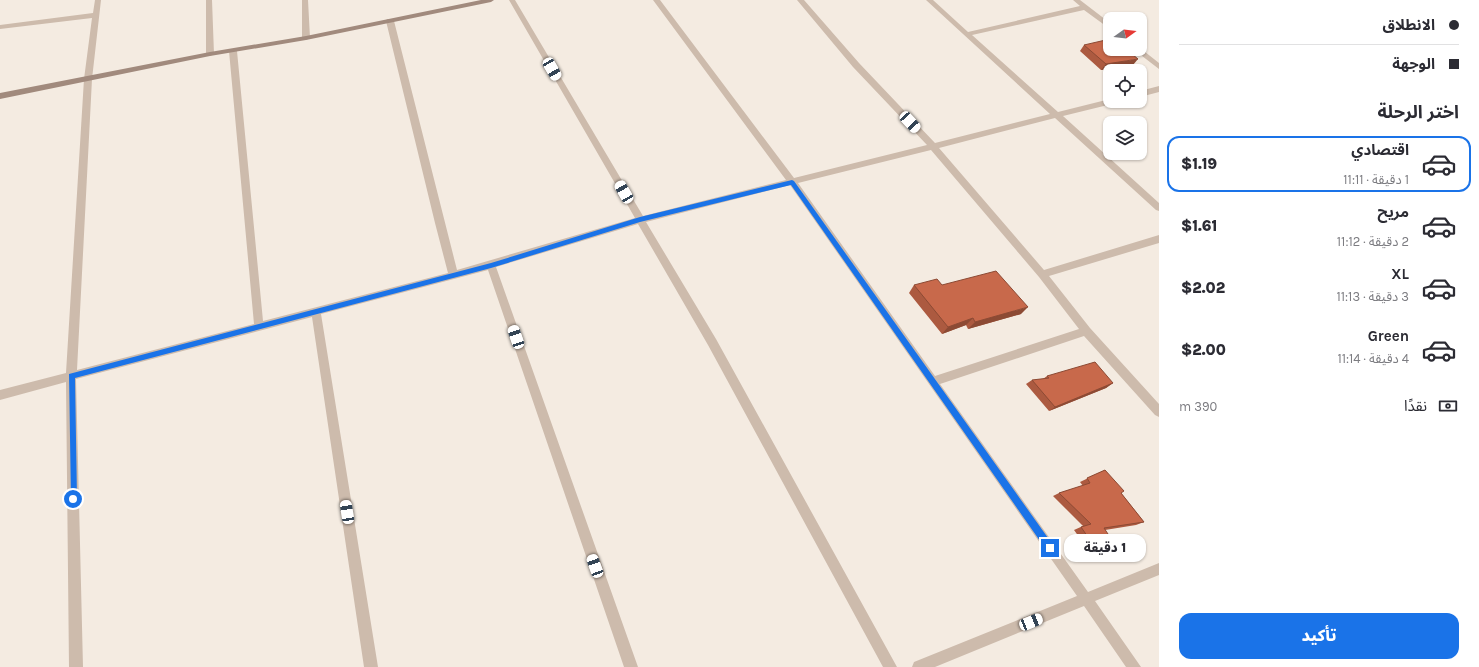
<!DOCTYPE html>
<html lang="ar">
<head>
<meta charset="utf-8">
<style>
  :root { --surface:#fff; --page:#f2f2f3; --text:#2b2b33; --muted:#7c7c81; --line:#e1e1e2; --accent:#1a73e8 }
  body { margin:0; font-family:Karla,"Noto Sans Arabic",sans-serif; background:var(--page); color:var(--text); direction:rtl; height:100vh; display:flex; flex-direction:column; font-size:15px; white-space:nowrap }
  * { box-sizing:border-box; margin:0 }
  p { font-size:13px; color:var(--muted) }
  .icon { flex:none; width:22px; height:22px; fill:none; stroke:currentColor; stroke-width:2; stroke-linecap:round; stroke-linejoin:round }
  .map { position:relative; flex:1; overflow:hidden; direction:ltr }
  .sheet { display:flex; flex-direction:column; background:var(--surface); width:320px }
  .sheet>* { flex:none }
  .guide { display:grid; align-content:center; height:88px; padding:0 20px; background:var(--surface) }
  .needle { width:26px; rotate:75deg }
  .tools { position:absolute; left:1103px; top:12px; display:grid; gap:8px }
  .tools a { display:grid; place-items:center; width:44px; height:44px; border-radius:8px; background:var(--surface); box-shadow:0 1px 3px #0004; font-size:20px }
  .end { position:absolute; width:18px; height:18px; margin:-9px; border:5px solid #1a73e8; background:#fff; box-shadow:0 0 0 2px #fff }
  .from { border-radius:50% }
  .bubble { position:absolute; height:28px; border-radius:12px; background:var(--surface); box-shadow:0 1px 3px #0004; font-size:13px; font-weight:800; line-height:28px; text-align:center; direction:rtl }
  .car { position:absolute; width:12px; height:24px; margin:-12px -6px; border-radius:5px; box-shadow:0 0 3px 1px #0007; background:linear-gradient(#fff 24%,#345 0 40%,#fff 0 76%,#345 0 86%,#fff 0) }
  .guide b { display:flex; align-items:center; gap:14px; height:38px; font-size:15px }
  .guide b+b { border-top:1px solid var(--line) }
  .guide i { width:10px; height:10px; background:var(--text) }
  ul { padding:0; list-style:none }
  li { display:flex; align-items:center; gap:12px; height:56px; margin:0 8px 6px; padding:0 12px; border:2px solid transparent; border-radius:12px }
  li div { flex:1 }
  li b { display:block; font-size:15px }
  li em { font-style:normal; font-weight:800 }
  li.on { border-color:var(--accent) }
  li>.icon { width:36px; height:36px; stroke-width:1.5 }
  h2 { padding:0 20px; font-size:18px; line-height:48px }
  .pay { display:flex; align-items:center; gap:10px; height:44px; padding:0 20px; font-size:15px }
  .pay p { margin-inline-start:auto }
  .primary-button { display:flex; gap:8px; margin-top:auto; padding:8px 20px }
  .primary-button a { flex:1; height:46px; border-radius:12px; background:var(--accent); color:#fff; font-size:16px; font-weight:800; line-height:46px; text-align:center }
  main { display:flex; flex:1; min-height:0 }
  .map>svg:first-child { display:block }
  .lines { fill:none; stroke-linecap:round; stroke-linejoin:round }
  .minor { fill:#cdbbac; fill-rule:evenodd }
  .secondary { fill:#a18a7d; fill-rule:evenodd }
  .wall { fill:#ac5a40 }
  .shaded-wall { fill:#8c4a34 }
  .building { fill:#c8694b; stroke:#8c4a34 }
  .route { fill:#1a73e8 }
</style>
</head>
<body>
<main>
<section class="sheet">
<div class="guide">
<b><i class="from"></i>الانطلاق</b>
<b><i></i>الوجهة</b>
</div>
<h2>اختر الرحلة</h2>
<ul>
<li class="on"><svg class="icon" aria-label="car" viewBox="0 0 24 24"><path d="M5 17H2v-5l4-1 3-4h7l3 4 3 1v5h-3M9 17h6M6 11h13"/><circle cx="7" cy="17" r="2"/><circle cx="17" cy="17" r="2"/></svg><div><b>اقتصادي</b><p>1 دقيقة · 11:11</p></div><em>$1.19</em></li>
<li><svg class="icon" aria-label="car" viewBox="0 0 24 24"><path d="M5 17H2v-5l4-1 3-4h7l3 4 3 1v5h-3M9 17h6M6 11h13"/><circle cx="7" cy="17" r="2"/><circle cx="17" cy="17" r="2"/></svg><div><b>مريح</b><p>2 دقيقة · 11:12</p></div><em>$1.61</em></li>
<li><svg class="icon" aria-label="car" viewBox="0 0 24 24"><path d="M5 17H2v-5l4-1 3-4h7l3 4 3 1v5h-3M9 17h6M6 11h13"/><circle cx="7" cy="17" r="2"/><circle cx="17" cy="17" r="2"/></svg><div><b>XL</b><p>3 دقيقة · 11:13</p></div><em>$2.02</em></li>
<li><svg class="icon" aria-label="car" viewBox="0 0 24 24"><path d="M5 17H2v-5l4-1 3-4h7l3 4 3 1v5h-3M9 17h6M6 11h13"/><circle cx="7" cy="17" r="2"/><circle cx="17" cy="17" r="2"/></svg><div><b>Green</b><p>4 دقيقة · 11:14</p></div><em>$2.00</em></li>
</ul>
<div class="pay"><svg class="icon" aria-label="cash" viewBox="0 0 24 24"><path d="M3 7h18v10H3z"/><circle cx="12" cy="12" r="2"/></svg>نقدًا<p>390 m</p></div>
<div class="primary-button"><a>تأكيد</a></div>
</section>
<div class="map">
<svg width="1159" height="667" viewBox="0 0 1159 667">
  <rect width="100%" height="100%" fill="#f4ebe1"/>
  <g class="lines">
    <path class="minor" d="M95 0H101L92 79 77 370 254 324 229 51 230 49H233L237 51 263 321 448 273 435 223 386 21 387 19H390L394 21 457 270 635 218 509 0H515L643 216 786 180 653 0H660L794 178 927 145 853 67 797 0H804L859 63 935 143 1050 114 926 0H933L968 32 1080 6 1073 0H1080L1110 23V29L1084 10 972 35 1058 112 1110 99V101H1117L1116 103 1063 116 1159 203V211L1156 210 1055 118 939 148 1044 270 1159 235V243L1049 276 1090 328 1159 404V417L1155 415 1084 336 940 384 1088 592 1159 563V575L1095 601 1141 667H1126L1084 606 935 667H912L914 662 1077 596 790 185 646 222 716 339 897 667H883L708 345 638 224 496 267 638 667H624L488 270 321 314 378 667H364L312 317 76 379 83 667H69L66 382 0 400V390L66 373 84 79 92 18 0 29V25L93 13ZM931 150 1039 277 1079 329 935 376 798 183Z
      M206 0H212L214 54 210 56 206 54Z
      M302 0H308L310 38 306 40 302 38Z
      M1140 48 1159 63V69L1133 49H1140Z
      M1159 86V92L1140 97V91Z"/>
    <path class="secondary" d="M481 0H494L491 2 306 40 210 56 0 99V93L210 52 306 36Z"/>
  </g>
  <path class="wall" d="M1084 45 1133 65 1101 70 1080 51Z
    M914 285H942L1021 314 968 329 966 325 942 334 909 293Z
    M1047 376 1113 383 1106 388 1049 411 1026 384 1032 380 1043 379Z
    M1105 470 1121 493 1144 522 1136 525 1105 530 1094 546 1087 548 1074 530 1083 526 1053 496 1059 493 1083 486 1080 482Z"/>
  <path class="shaded-wall" d="M1138 59 1133 65 1101 70 1106 64Z
    M1028 307 1021 314 968 329 975 322Z
    M973 318 966 325 942 334 948 327Z
    M1113 383 1106 388 1049 411 1055 407Z"/>
  <path class="building" d="M1110 39V49H1126L1138 59 1106 64 1084 45Z
    M996 271 1028 307 975 322 973 318 948 327 914 285 937 279 942 285Z
    M1095 362 1113 383 1055 407 1032 380 1049 378 1047 376Z
    M1105 470 1124 491 1121 493 1144 522 1104 528 1110 537 1094 546 1081 527 1091 524 1059 493 1090 483 1087 478Z"/>
  <path class="route" d="M792 180 794 181 1053 545V551H1047L791 185 640 222 491 268 75 378 77 499 76 501H71L69 374 491 263 640 217Z"/>
</svg>
<div class="tools">
<a><svg class="needle" viewBox="-14 -14 28 28"><path d="M0-13l5 13h-10z" fill="#e53935"/><path d="M0 13l5-13h-10z" fill="#7c7c81"/></svg></a>
<a><svg class="icon" aria-label="locate" viewBox="0 0 24 24"><circle cx="12" cy="12" r="6"/><path d="M12 2v4M12 18v4M2 12h4M18 12h4"/></svg></a>
<a><svg class="icon" aria-label="layers" viewBox="0 0 24 24"><path d="M12 4l9 5-9 5-9-5zM3 14l9 5 9-5"/></svg></a>
</div>
<i class="end from" style="left:73px;top:499px"></i>
<i class="end" style="left:1050px;top:548px"></i>
<div class="bubble" style="left:1064px;top:534px;width:82px">1 دقيقة</div>
<i class="car" style="left:552px;top:69px;rotate:150deg"></i>
<i class="car" style="left:910px;top:122px;rotate:137deg"></i>
<i class="car" style="left:624px;top:192px;rotate:330deg"></i>
<i class="car" style="left:516px;top:337px;rotate:341deg"></i>
<i class="car" style="left:347px;top:512px;rotate:351deg"></i>
<i class="car" style="left:595px;top:566px;rotate:340deg"></i>
<i class="car" style="left:1031px;top:622px;rotate:68deg"></i>
</div>
</main>
</body>
</html>
